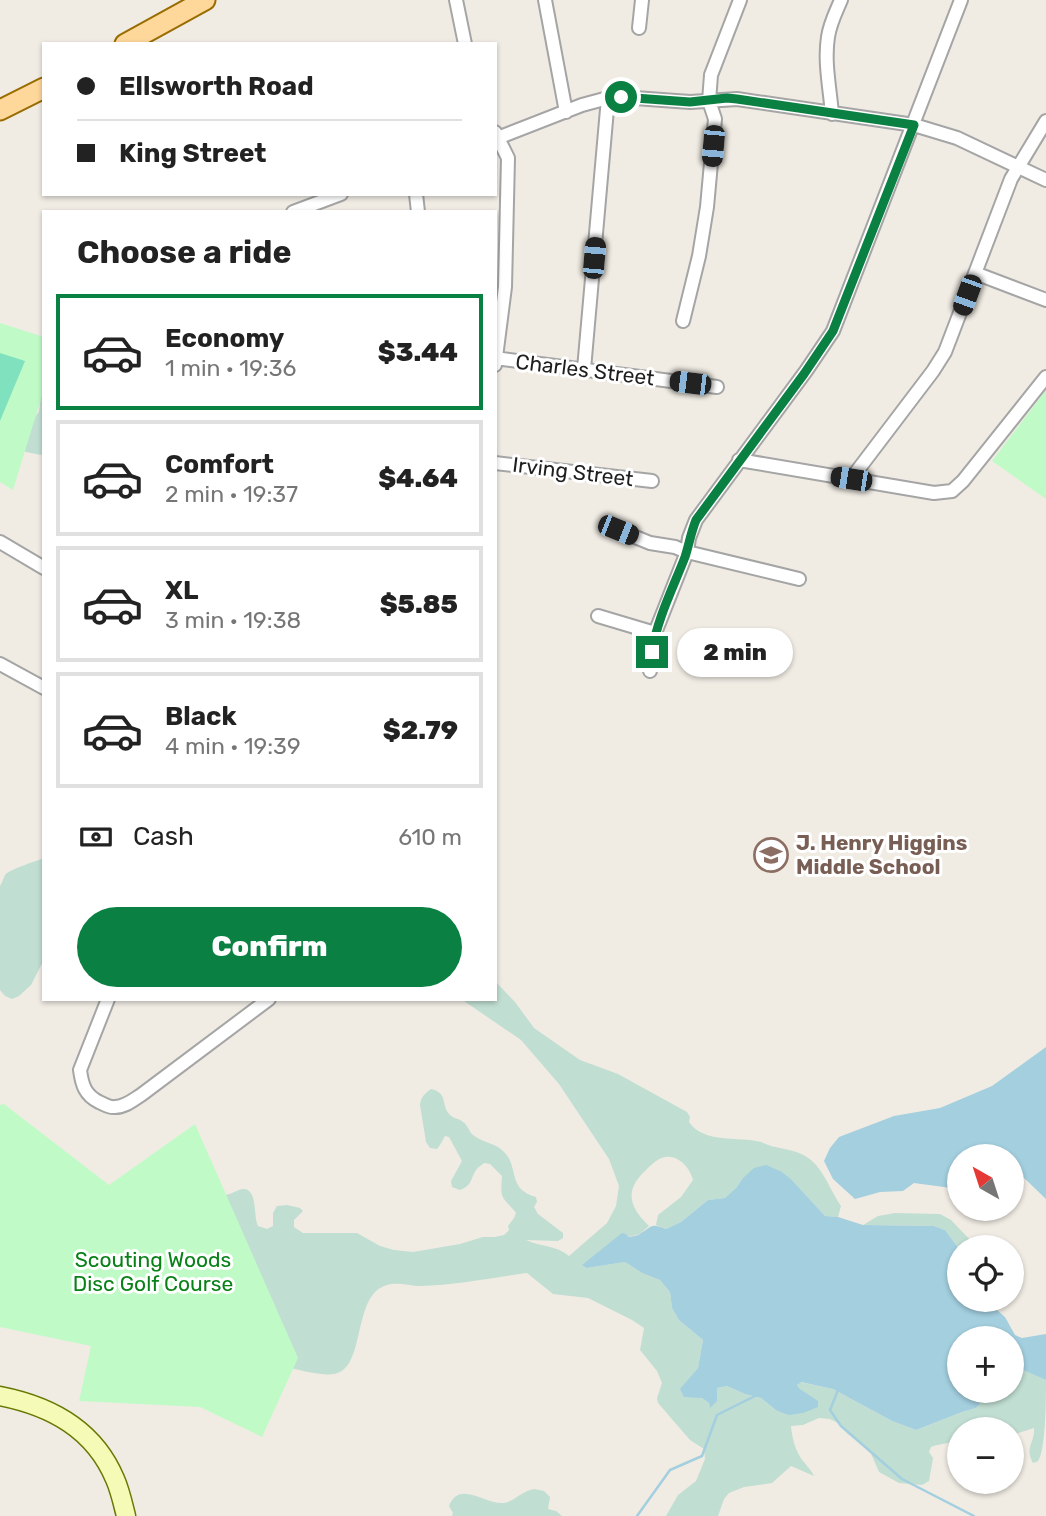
<!DOCTYPE html>
<html lang="en">
<head>
<meta charset="utf-8">
<style>
  :root { --surface:#fff; --page:#f2f2f2; --text:#222; --muted:#767676; --line:#e0e0e0; --accent:#0b8043 }
  body { margin:0; font-family:Rubik,sans-serif; background:var(--page); color:var(--text); height:100vh; display:flex; flex-direction:column; font-size:26px; white-space:nowrap }
  * { box-sizing:border-box; margin:0 }
  p { font-size:23px; color:var(--muted) }
  .icon { flex:none; width:38px; height:38px; fill:none; stroke:currentColor; stroke-width:2; stroke-linecap:round; stroke-linejoin:round }
  .map { position:relative; flex:1; overflow:hidden }
  .drawer { position:absolute; left:42px; top:210px; width:455px; height:791px; display:flex; flex-direction:column; background:var(--surface); border-radius:0px; box-shadow:0 2px 5px #0004 }
  .drawer>* { flex:none }
  .top-card { position:absolute; left:42px; top:42px; width:455px; height:154px; border-radius:0px; box-shadow:0 2px 5px #0004; display:grid; align-content:center; height:154px; padding:0 35px; background:var(--surface) }
  .needle { width:46px; rotate:321deg }
  .controls { position:absolute; left:947px; top:1144px; display:grid; gap:14px }
  .controls a { display:grid; place-items:center; width:77px; height:77px; border-radius:50%; background:var(--surface); box-shadow:0 2px 5px #0004; font-size:35px }
  .end { position:absolute; width:32px; height:32px; margin:-16px; border:9px solid #0b8043; background:#fff; box-shadow:0 0 0 4px #fff }
  .from { border-radius:50% }
  .bubble { position:absolute; height:49px; border-radius:24px; background:var(--surface); box-shadow:0 2px 5px #0004; font-size:23px; font-weight:800; line-height:49px; text-align:center }
  .car { position:absolute; width:21px; height:42px; margin:-21px -10px; border-radius:9px; box-shadow:0 0 5px 2px #0007; background:linear-gradient(#222 24%,#8ab4d8 0 40%,#222 0 76%,#8ab4d8 0 86%,#222 0) }
  .top-card b { display:flex; align-items:center; gap:24px; height:66px; font-size:26px }
  .top-card b+b { border-top:2px solid var(--line) }
  .top-card i { width:18px; height:18px; background:var(--text) }
  ul { padding:0; list-style:none }
  li { display:flex; align-items:center; gap:21px; height:116px; margin:0 14px 10px; padding:0 21px; border:4px solid var(--line); border-radius:0px }
  li div { flex:1 }
  li b { display:block; font-size:26px }
  li em { font-style:normal; font-weight:800 }
  li.selected { border-color:var(--accent) }
  li>.icon { width:63px; height:63px; stroke-width:1.5 }
  h2 { padding:0 35px; font-size:32px; line-height:84px }
  .pay { display:flex; align-items:center; gap:18px; height:77px; padding:0 35px; font-size:26px }
  .pay p { margin-inline-start:auto }
  .cta { display:flex; gap:14px; margin-top:auto; padding:14px 35px }
  .cta a { flex:1; height:80px; border-radius:42px; background:var(--accent); color:#fff; font-size:28px; font-weight:800; line-height:80px; text-align:center }
  .map>svg:first-child { display:block }
  .wetland { fill:#c1ded2 }
  .park { fill:#c0fbc7 }
  .pitch { fill:#80e1bf }
  .water { fill:#a3cfdf }
  .lines { fill:none; stroke-linecap:round; stroke-linejoin:round }
  .stream { stroke:#a3cfdf; stroke-width:2.5 }
  .street-casing { stroke:#a5a5a5; stroke-width:16 }
  .secondary-casing { stroke:#677902; stroke-width:21 }
  .primary-casing { stroke:#996c00; stroke-width:23 }
  .street { stroke:#fff; stroke-width:12 }
  .secondary { stroke:#f5fbb7; stroke-width:18 }
  .primary { stroke:#fed79b; stroke-width:19 }
  .route { stroke:#0b8043; stroke-width:9 }
  .labels { text-anchor:middle; stroke-width:6; stroke-linejoin:round; paint-order:stroke }
  .street-label { font-size:21px; fill:#1e1e1e; stroke:#fff }
  .education-label { font-size:21px; font-weight:bold; fill:#785e54; stroke:#fff; text-anchor:start }
  .park-label { font-size:21px; fill:#088117; stroke:#fff }
</style>
</head>
<body>
<div class="map">
<svg width="1046" height="1516" viewBox="0 0 1046 1516">
  <rect width="100%" height="100%" fill="#f0ece4"/>
  <path class="wetland" d="M44 370V452L41 455 26 452 17 447 30 421 39 412Z
    M44 858V960L31 985 19 996 12 999 5 996 0 990V886C2 883 3 879 5 875 10 869 34 862 44 858Z
    M495 981 515 1002 534 1028 580 1060 618 1074 687 1112 690 1117 689 1122C704 1144 738 1136 761 1142 764 1143 767 1145 771 1146 786 1150 799 1150 811 1160 825 1172 831 1192 841 1206L838 1217 825 1216 791 1179 782 1172 743 1178 736 1188 725 1198 708 1200 681 1222 666 1229 656 1225 658 1215 681 1197 693 1180C690 1168 679 1155 665 1157 658 1158 651 1165 646 1170 624 1190 629 1207 649 1226L640 1234 629 1237 626 1234 587 1268 625 1262 642 1273 660 1280 670 1292 672 1308 679 1320 703 1340 698 1368 681 1389 702 1398 709 1403 710 1407 717 1388 727 1386 745 1394 761 1398 777 1411 789 1414 803 1413 808 1396 800 1389 797 1385 800 1382 833 1389 892 1421 916 1430 962 1412 976 1408 983 1400 984 1391H1012V1365H1013L1046 1380C1046 1396 1046 1450 1038 1461 1037 1462 1035 1462 1033 1463 1024 1447 1035 1443 1034 1428L1012 1435V1430H988L986 1428 975 1430 967 1428 959 1430C958 1446 942 1442 931 1447L929 1452 933 1458 929 1481 922 1485 899 1483 879 1472 869 1449 848 1434 840 1424 830 1419 819 1418 803 1425 791 1426C792 1437 795 1451 803 1461 807 1466 811 1470 814 1476L791 1466 772 1483 744 1487 729 1493 724 1499 718 1516H666L678 1495 696 1481 705 1459 704 1449 690 1440 658 1403 657 1398 662 1383 657 1371 640 1350 644 1328 632 1320 588 1298 553 1294 527 1273C491 1278 456 1285 420 1286 408 1286 396 1281 384 1286 352 1299 366 1369 334 1374 321 1376 300 1370 286 1367L222 1195C233 1195 238 1188 245 1189 258 1192 253 1216 258 1226L267 1229 273 1226V1213L277 1206 287 1205 300 1208 303 1211 294 1220V1227L303 1233H357L380 1246 394 1250 413 1252 460 1244 483 1237H495L504 1235 509 1230 508 1226 514 1218 516 1213C502 1196 500 1200 502 1176L490 1164 484 1163C484 1163 476 1169 476 1170 470 1179 473 1185 460 1190L452 1187 451 1181 462 1161 449 1137 445 1136 440 1145 437 1149 430 1148 426 1142 420 1105C421 1097 424 1094 431 1089 448 1093 441 1104 449 1114 453 1119 459 1118 463 1122 468 1125 469 1132 473 1135 481 1142 495 1143 503 1151 520 1166 506 1189 536 1197L537 1202 534 1207 538 1214 563 1233V1238L558 1241 526 1240C541 1247 556 1245 569 1256L607 1223 616 1206 619 1186 609 1159 559 1084 521 1040 461 999H495Z
    M895 1213 940 1214 951 1220 978 1248 959 1249 945 1230 934 1226 863 1225 878 1216Z
    M534 1489 544 1491 550 1497 548 1509 556 1511 562 1516H452L453 1513 449 1506C459 1479 486 1505 504 1503 515 1501 522 1491 534 1489Z"/>
  <path class="park" d="M0 323 44 337V389L13 490 0 482Z
    M1046 390V499L992 461Z
    M4 1104 109 1185 195 1124 298 1358 262 1437 200 1407 79 1401 91 1346 0 1327V1105Z"/>
  <path class="pitch" d="M0 353 25 361 0 421Z"/>
  <path class="water" d="M1046 1047V1199L1022 1176 1012 1173V1157H959V1189L914 1183 903 1191 880 1192 855 1199 833 1179 824 1161 830 1148 839 1137 894 1116 940 1108 992 1086Z
    M766 1165 782 1172 791 1179 825 1216 838 1217 863 1225 934 1226 945 1230 959 1249V1300H987L990 1304 1005 1317 1015 1335 1022 1338 1046 1334V1380L1012 1365V1339H959V1391H984L983 1400 976 1408 962 1412 916 1430 892 1421 833 1389 801 1382 797 1385 800 1389 818 1401V1407L803 1413 789 1415 777 1411 761 1398 745 1394 727 1386 717 1388V1401L710 1408 709 1403 702 1398 684 1397 680 1389 698 1368 703 1340 679 1320 672 1308 670 1292 660 1280 642 1273 625 1262 587 1268 582 1265 622 1233 626 1234 629 1237C631 1237 639 1235 640 1234 653 1226 650 1223 666 1229L681 1222 708 1200 725 1198 736 1188 743 1178 754 1168Z"/>
  <g class="lines">
    <path class="stream" d="M1012 1367H1022
      M838 1390 830 1410 841 1426 902 1479 974 1516
      M637 1516 670 1470 702 1456 717 1415 755 1396"/>
    <g class="street-casing">
      <path id="street" d="M456 0 465 44
        M545 0 566 112
        M639 28 642 0
        M832 114C830 89 824 62 828 37 830 23 836 12 841 0
        M495 132 508 158 505 287 495 365
        M495 139 582 105 608 98 621 97 690 102 737 99 914 125 957 138 1046 180
        M416 194 418 212
        M293 212 341 194
        M975 273 1046 300
        M683 321 699 256 707 207 715 119 709 101 711 75 740 0
        M495 358 717 387
        M584 369 608 98
        M739 460 934 493 952 491 963 481 1046 377
        M495 463 652 481
        M851 479 933 371 945 352 1011 179 1046 121
        M618 530 650 543 675 547 687 552 799 579
        M0 542 44 568
        M598 616 655 633
        M0 664 44 688
        M650 671 655 633 687 552 689 538 696 520 806 371 833 331 961 0
        M108 999 80 1070C82 1085 85 1095 99 1102 104 1104 109 1108 115 1107 125 1107 133 1100 141 1095L269 999"/>
    </g>
    <g class="secondary-casing">
      <path id="secondary" d="M0 1396C51 1406 94 1429 115 1479 120 1490 123 1504 126 1516"/>
    </g>
    <g class="primary-casing">
      <path id="primary" d="M125 44 205 0
        M0 110 44 88"/>
    </g>
    <use href="#street" class="street"/>
    <use href="#secondary" class="secondary"/>
    <use href="#primary" class="primary"/>
  </g>
  <g class="lines">
    <path class="route" d="M621 97 690 102 727 98 737 99 914 125 833 331 804 374 696 520C691 532 689 545 685 557 673 588 657 619 652 652"/>
  </g>
  <defs>
    <g id="school-ring" transform="scale(1.75)"><circle r="9.5" fill="#fff" stroke="#8d6e63" stroke-width="1.5"/><path d="M0-5L7-2L0 1L-7-2ZM-4 1L0 2.5L4 1V4Q0 6-4 4Z" fill="#8d6e63"/></g>
  </defs>
  <g fill-rule="evenodd">
    <use href="#school-ring" x="771" y="855"/>
  </g>
  <g class="labels">
    <g class="street-label">
      <text transform="translate(585 370) rotate(7)" y="7">Charles Street</text>
      <text transform="translate(573 472) rotate(7)" y="7">Irving Street</text>
    </g>
    <g class="education-label">
      <text x="796" y="850">J. Henry Higgins<tspan x="796" dy="24">Middle School</tspan></text>
    </g>
    <g class="park-label">
      <text x="153" y="1267">Scouting Woods<tspan x="153" dy="24">Disc Golf Course</tspan></text>
    </g>
  </g>
</svg>
<div class="controls">
<a><svg class="needle" viewBox="-14 -14 28 28"><path d="M0-13l5 13h-10z" fill="#e53935"/><path d="M0 13l5-13h-10z" fill="#767676"/></svg></a>
<a><svg class="icon" aria-label="locate" viewBox="0 0 24 24"><circle cx="12" cy="12" r="6"/><path d="M12 2v4M12 18v4M2 12h4M18 12h4"/></svg></a>
<a>+</a>
<a>−</a>
</div>
<i class="end from" style="left:621px;top:97px"></i>
<i class="end" style="left:652px;top:652px"></i>
<div class="bubble" style="left:677px;top:628px;width:116px">2 min</div>
<i class="car" style="left:713px;top:146px;rotate:185deg"></i>
<i class="car" style="left:594px;top:258px;rotate:5deg"></i>
<i class="car" style="left:967px;top:295px;rotate:200deg"></i>
<i class="car" style="left:690px;top:383px;rotate:277deg"></i>
<i class="car" style="left:851px;top:479px;rotate:279deg"></i>
<i class="car" style="left:618px;top:530px;rotate:112deg"></i>
<div class="top-card">
<b><i class="from"></i>Ellsworth Road</b>
<b><i></i>King Street</b>
</div>
<section class="drawer">
<h2>Choose a ride</h2>
<ul>
<li class="selected"><svg class="icon" aria-label="car" viewBox="0 0 24 24"><path d="M5 17H2v-5l4-1 3-4h7l3 4 3 1v5h-3M9 17h6M6 11h13"/><circle cx="7" cy="17" r="2"/><circle cx="17" cy="17" r="2"/></svg><div><b>Economy</b><p>1 min · 19:36</p></div><em>$3.44</em></li>
<li><svg class="icon" aria-label="car" viewBox="0 0 24 24"><path d="M5 17H2v-5l4-1 3-4h7l3 4 3 1v5h-3M9 17h6M6 11h13"/><circle cx="7" cy="17" r="2"/><circle cx="17" cy="17" r="2"/></svg><div><b>Comfort</b><p>2 min · 19:37</p></div><em>$4.64</em></li>
<li><svg class="icon" aria-label="car" viewBox="0 0 24 24"><path d="M5 17H2v-5l4-1 3-4h7l3 4 3 1v5h-3M9 17h6M6 11h13"/><circle cx="7" cy="17" r="2"/><circle cx="17" cy="17" r="2"/></svg><div><b>XL</b><p>3 min · 19:38</p></div><em>$5.85</em></li>
<li><svg class="icon" aria-label="car" viewBox="0 0 24 24"><path d="M5 17H2v-5l4-1 3-4h7l3 4 3 1v5h-3M9 17h6M6 11h13"/><circle cx="7" cy="17" r="2"/><circle cx="17" cy="17" r="2"/></svg><div><b>Black</b><p>4 min · 19:39</p></div><em>$2.79</em></li>
</ul>
<div class="pay"><svg class="icon" aria-label="cash" viewBox="0 0 24 24"><path d="M3 7h18v10H3z"/><circle cx="12" cy="12" r="2"/></svg>Cash<p>610 m</p></div>
<div class="cta"><a>Confirm</a></div>
</section>
</div>
</body>
</html>
